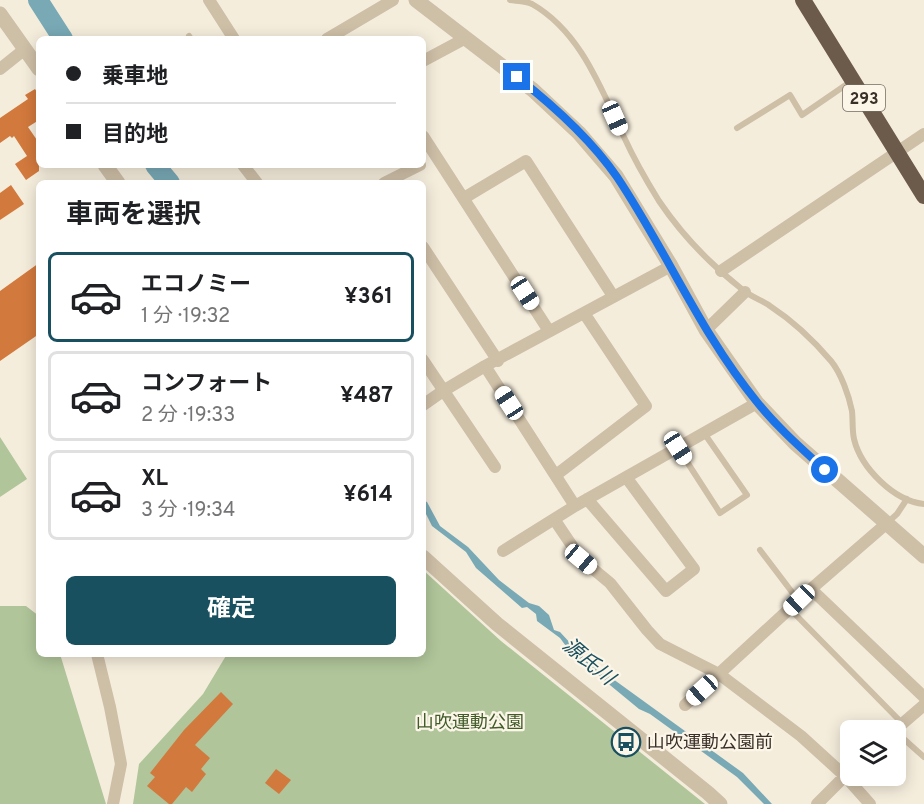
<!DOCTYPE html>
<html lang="ja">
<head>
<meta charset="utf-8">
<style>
  :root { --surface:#fff; --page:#f6f6f6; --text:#202124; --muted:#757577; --line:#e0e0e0; --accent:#195060 }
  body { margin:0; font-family:Overpass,"Noto Sans JP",sans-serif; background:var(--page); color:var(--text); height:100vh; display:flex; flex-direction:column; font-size:22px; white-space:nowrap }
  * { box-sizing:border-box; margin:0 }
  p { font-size:20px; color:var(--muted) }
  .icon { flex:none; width:33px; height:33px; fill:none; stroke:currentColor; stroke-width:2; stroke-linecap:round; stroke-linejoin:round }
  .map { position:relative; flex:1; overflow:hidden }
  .drawer { position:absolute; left:36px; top:180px; width:390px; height:477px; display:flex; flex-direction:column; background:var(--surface); border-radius:9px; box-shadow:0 3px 15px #0003 }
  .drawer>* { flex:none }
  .banner { position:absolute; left:36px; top:36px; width:390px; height:132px; border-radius:9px; box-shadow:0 3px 15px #0003; display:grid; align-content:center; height:132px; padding:0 30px; background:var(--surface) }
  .controls { position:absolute; left:840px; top:720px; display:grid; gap:12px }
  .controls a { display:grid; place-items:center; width:66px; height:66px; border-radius:9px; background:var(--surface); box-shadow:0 3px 15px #0003; font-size:30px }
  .end { position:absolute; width:27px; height:27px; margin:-14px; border:8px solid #1a73e8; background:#fff; box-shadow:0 0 0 3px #fff }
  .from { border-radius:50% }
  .car { position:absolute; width:18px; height:36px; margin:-18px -9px; border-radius:8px; box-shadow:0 0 4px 2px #0007; background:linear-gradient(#fff 24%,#345 0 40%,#fff 0 76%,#345 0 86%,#fff 0) }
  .banner b { display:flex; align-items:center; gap:21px; height:57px; font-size:22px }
  .banner b+b { border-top:2px solid var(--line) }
  .banner i { width:15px; height:15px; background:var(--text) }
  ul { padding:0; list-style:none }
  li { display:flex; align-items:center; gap:18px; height:90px; margin:0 12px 9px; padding:0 18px; border:3px solid var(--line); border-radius:9px }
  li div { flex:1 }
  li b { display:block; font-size:22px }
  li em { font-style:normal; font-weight:700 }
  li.selected { border-color:var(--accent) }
  li>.icon { width:54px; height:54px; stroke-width:1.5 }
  h2 { padding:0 30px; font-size:27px; line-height:72px }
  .action { display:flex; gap:12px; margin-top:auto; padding:12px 30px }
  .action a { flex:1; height:69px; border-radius:9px; background:var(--accent); color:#fff; font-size:24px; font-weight:700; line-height:69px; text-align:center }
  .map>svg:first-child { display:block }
  .green { fill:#b0c59a }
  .water { fill:#78a9b5 }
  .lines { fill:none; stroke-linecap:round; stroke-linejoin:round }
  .river { stroke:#78a9b5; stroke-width:20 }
  .building { fill:#d2793d }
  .service { stroke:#cebfa7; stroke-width:6 }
  .minor { stroke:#cebfa7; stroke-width:12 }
  .tertiary { stroke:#cebfa7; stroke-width:15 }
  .trunk { stroke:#6c5b4b; stroke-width:16 }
  .route { stroke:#1a73e8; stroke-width:8 }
  .labels { text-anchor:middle; stroke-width:4.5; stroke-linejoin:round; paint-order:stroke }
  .shield { fill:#fcf6e9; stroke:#746b62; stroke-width:1.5 }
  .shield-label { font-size:16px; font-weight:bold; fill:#3a3028 }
  .park-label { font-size:18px; fill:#415b29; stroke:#fcf6e9 }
  .poi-label { font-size:18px; fill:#3a3028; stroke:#fcf6e9; text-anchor:start }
  .water-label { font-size:20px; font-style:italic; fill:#195060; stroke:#fcf6e9 }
</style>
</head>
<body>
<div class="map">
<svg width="924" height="804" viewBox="0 0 924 804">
  <rect width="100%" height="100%" fill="#f5eddc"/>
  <path class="green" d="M0 437 27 479 0 497Z
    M423 570 501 641 705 804H133L139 764 203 694 227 654H423Z
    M0 606H26L39 616V654H60L106 804H0Z"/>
  <path class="water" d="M423 500 427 502 440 526 468 547 499 580 529 603 539 606 549 615 554 630 560 632 584 658 743 773 772 804H764L737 777 650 714 639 709 599 676 577 661 560 638 537 621 536 614 527 607 522 608 476 568 466 552 432 526 423 508Z"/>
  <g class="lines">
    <path class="river" d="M38 0 63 39
      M155 165 170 183"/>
  </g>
  <path class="building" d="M35 89 39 95V120L28 127 39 143V171L26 180 15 164 27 156 14 136 12 138 10 136 0 143V118L28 99 25 95Z
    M11 185 24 204 0 220V193Z
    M39 263V334L0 361V291Z
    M221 692 233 704 195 745 210 758 201 769 206 774 192 792 186 787 172 804H169L147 786 155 777 150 773 184 730Z
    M276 769 291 780 279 794 265 783Z"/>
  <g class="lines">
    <path class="service" d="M510 0C517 1 526 1 532 4 581 32 601 89 624 137 634 159 646 180 659 201 682 235 711 265 743 290 751 297 762 300 770 306 793 321 814 341 831 361 841 373 849 396 852 411 853 420 852 430 854 439 861 468 894 501 924 504
      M189 36 191 39
      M737 128 790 95 802 115 853 80
      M678 448 720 513 747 495 704 433
      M886 524 897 514 907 499
      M760 550 798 600
      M790 609 902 723
      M896 732 924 757"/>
    <path class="minor" d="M209 0 234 39
      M327 39 393 0
      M423 61 466 38
      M0 69 25 49
      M423 136 549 331
      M243 165 257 183
      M384 183 420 165
      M464 198 526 161 613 296
      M423 247 498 361
      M721 271 924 134
      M706 330 745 292
      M423 360 495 467
      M485 366 575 506
      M423 405 443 391 485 366 671 266
      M556 475 646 406 584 313
      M587 499 666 591 694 569 626 477
      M554 519 581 559 610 583 647 630 660 644 719 674 801 736 845 776 870 804
      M503 551 575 506 757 403
      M811 589 924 697
      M97 654 110 707 121 764 113 804
      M685 705 811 589 886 524
      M895 730 924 705
      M817 804 850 771"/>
    <path class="tertiary" d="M416 0 533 90 579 133 616 176 671 266 706 330 757 403 795 443 924 556
      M0 14 39 69
      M105 165 118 183
      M423 557 497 624 708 793 720 804"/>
    <path class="trunk" d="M803 0 924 196"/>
  </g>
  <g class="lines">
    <path class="route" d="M517 77C554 106 590 138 617 177 666 250 701 334 757 402 777 427 801 448 825 470"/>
  </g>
  <defs>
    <g id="bus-ring" transform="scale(1.5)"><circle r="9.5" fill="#fcf6e9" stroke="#195060" stroke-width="1.5"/><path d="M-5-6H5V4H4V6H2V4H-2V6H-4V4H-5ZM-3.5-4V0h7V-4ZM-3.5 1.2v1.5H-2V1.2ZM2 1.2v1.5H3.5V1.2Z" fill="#195060"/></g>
  </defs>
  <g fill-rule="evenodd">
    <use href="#bus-ring" x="626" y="742"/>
  </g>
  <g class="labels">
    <rect class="shield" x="843" y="85" width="42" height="26" rx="4.5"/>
    <g class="shield-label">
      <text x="864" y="104">293</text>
    </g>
    <g class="park-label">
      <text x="470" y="728">山吹運動公園</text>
    </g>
    <g class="poi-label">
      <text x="647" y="748">山吹運動公園前</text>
    </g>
    <g class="water-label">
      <text transform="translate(589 661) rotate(40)" y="7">源氏川</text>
    </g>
  </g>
</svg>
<div class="controls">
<a><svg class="icon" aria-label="layers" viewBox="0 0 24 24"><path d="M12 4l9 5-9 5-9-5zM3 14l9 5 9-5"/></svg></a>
</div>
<i class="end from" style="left:825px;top:470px"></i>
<i class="end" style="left:517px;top:77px"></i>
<i class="car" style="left:615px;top:118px;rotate:156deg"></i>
<i class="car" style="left:525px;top:293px;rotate:147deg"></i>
<i class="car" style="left:509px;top:403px;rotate:327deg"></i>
<i class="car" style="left:678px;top:448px;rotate:147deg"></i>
<i class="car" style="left:581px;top:559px;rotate:130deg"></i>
<i class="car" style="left:799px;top:600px;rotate:226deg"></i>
<i class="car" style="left:702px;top:690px;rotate:228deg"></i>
<div class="banner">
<b><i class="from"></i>乗車地</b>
<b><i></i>目的地</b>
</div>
<section class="drawer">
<h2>車両を選択</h2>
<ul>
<li class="selected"><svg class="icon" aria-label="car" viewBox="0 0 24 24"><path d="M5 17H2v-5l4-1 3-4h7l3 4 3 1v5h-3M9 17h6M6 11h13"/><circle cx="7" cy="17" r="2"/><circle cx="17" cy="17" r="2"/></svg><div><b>エコノミー</b><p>1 分 · 19:32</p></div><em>¥361</em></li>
<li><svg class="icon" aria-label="car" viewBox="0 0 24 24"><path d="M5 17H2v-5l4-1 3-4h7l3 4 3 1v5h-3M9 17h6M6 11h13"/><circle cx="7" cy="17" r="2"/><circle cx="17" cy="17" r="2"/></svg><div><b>コンフォート</b><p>2 分 · 19:33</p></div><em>¥487</em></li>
<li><svg class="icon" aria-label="car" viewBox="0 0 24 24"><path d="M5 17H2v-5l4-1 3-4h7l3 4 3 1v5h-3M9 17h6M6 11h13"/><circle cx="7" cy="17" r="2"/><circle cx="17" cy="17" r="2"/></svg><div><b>XL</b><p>3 分 · 19:34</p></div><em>¥614</em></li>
</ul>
<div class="action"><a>確定</a></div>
</section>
</div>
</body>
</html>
